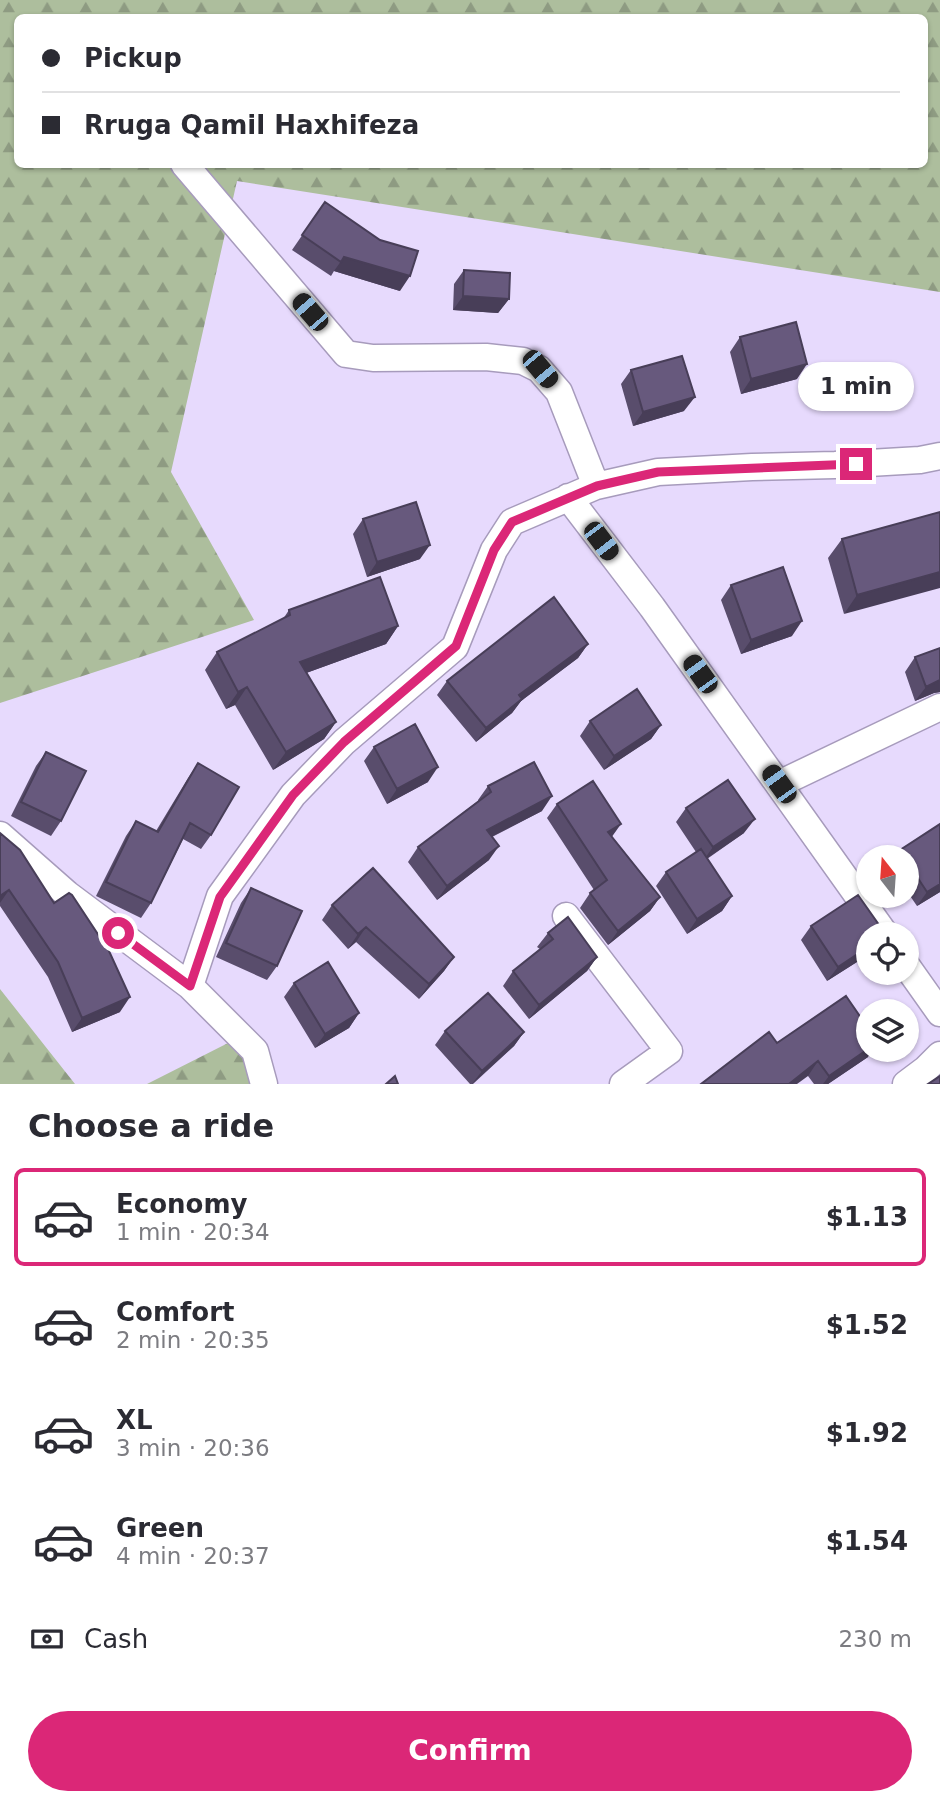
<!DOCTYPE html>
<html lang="en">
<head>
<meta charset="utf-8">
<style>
  :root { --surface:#fff; --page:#f7f7f7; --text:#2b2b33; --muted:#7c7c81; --line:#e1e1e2; --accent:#db2777 }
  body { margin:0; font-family:"DejaVu Sans",sans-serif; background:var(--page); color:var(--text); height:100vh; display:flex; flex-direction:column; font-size:26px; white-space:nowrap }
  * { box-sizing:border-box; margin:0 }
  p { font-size:23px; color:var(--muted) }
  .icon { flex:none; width:38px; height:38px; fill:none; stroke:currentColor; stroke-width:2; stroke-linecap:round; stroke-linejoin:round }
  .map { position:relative; height:1084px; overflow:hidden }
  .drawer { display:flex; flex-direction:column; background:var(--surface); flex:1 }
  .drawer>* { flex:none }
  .guide { position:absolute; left:14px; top:14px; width:914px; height:154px; border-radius:10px; box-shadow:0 2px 5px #0004; display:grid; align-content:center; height:154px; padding:0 28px; background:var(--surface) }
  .needle { width:46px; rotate:343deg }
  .buttons { position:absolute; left:856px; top:845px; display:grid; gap:14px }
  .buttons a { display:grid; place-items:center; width:63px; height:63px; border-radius:50%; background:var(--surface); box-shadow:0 2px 5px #0004; font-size:35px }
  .end { position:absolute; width:32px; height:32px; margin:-16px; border:9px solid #db2777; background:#fff; box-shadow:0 0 0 4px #fff }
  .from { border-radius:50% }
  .bubble { position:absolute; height:49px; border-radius:24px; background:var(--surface); box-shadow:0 2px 5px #0004; font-size:23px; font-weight:700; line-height:49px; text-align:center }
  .car { position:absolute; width:21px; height:42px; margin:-21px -10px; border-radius:9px; box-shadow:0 0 5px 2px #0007; background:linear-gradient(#222 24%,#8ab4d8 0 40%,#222 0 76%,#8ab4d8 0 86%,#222 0) }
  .guide b { display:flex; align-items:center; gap:24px; height:66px; font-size:26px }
  .guide b+b { border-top:2px solid var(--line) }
  .guide i { width:18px; height:18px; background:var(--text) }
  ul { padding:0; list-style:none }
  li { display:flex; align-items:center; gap:21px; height:98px; margin:0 14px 10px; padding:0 14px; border:4px solid transparent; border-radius:10px }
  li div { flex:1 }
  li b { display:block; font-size:26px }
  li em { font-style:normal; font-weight:700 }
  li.on { border-color:var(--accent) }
  li>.icon { width:63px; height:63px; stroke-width:1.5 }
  h2 { padding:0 28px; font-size:32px; line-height:84px }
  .pay { display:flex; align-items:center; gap:18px; height:77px; padding:0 28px; font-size:26px }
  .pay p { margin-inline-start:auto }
  .primary-button { display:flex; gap:14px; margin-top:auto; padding:14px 28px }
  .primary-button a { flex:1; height:80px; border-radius:42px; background:var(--accent); color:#fff; font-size:28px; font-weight:700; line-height:80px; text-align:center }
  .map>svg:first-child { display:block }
  .forest { fill:url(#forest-firs); fill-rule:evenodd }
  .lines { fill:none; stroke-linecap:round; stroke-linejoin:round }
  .minor-casing { stroke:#a79bbc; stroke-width:29 }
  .minor { stroke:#fff; stroke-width:26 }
  .wall { fill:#594d6c }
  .shaded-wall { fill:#483e58 }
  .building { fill:#67597d; stroke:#483e58; stroke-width:2 }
  .route { stroke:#db2777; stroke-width:9 }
</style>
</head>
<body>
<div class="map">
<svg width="940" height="1084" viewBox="0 0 940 1084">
  <defs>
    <pattern id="forest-firs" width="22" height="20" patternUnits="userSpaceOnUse" patternTransform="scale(1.75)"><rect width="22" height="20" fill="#adbe9d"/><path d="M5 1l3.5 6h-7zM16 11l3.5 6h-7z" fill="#8e9b82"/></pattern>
  </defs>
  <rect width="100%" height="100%" fill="#e7dafd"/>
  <path class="forest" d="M0 0H940V292L237 181 171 472 254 620 0 703ZM18 18H924V164H18Z
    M0 989 75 1084H0Z
    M234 1040 272 1084H147Z"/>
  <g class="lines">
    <g class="minor-casing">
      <path id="minor" d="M184 164 346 354 373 358 486 357 523 361 539 369 559 392 596 486
        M568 497 652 607 885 934
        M779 784 940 707
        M0 835 67 894 190 986
        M566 916 669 1051 623 1084
        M906 965 940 1013
        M264 1084 255 1051 190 986 220 896 293 795 344 742 455 647 494 550 512 522 596 486 658 472 752 467 835 465 920 460 940 456
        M906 1084 926 1069 940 1055"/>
    </g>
    <use href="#minor" class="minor"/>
  </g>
  <path class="wall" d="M325 202 400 291 334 271 331 276 292 250Z
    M464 270 509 299 498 313 453 310 454 284Z
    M740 337 797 379 741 394 730 352Z
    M631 370 684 411 633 426 621 384Z
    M940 512 844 614 828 558 842 539Z
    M363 519 420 559 367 577 353 534Z
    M731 585 792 636 741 654 721 600Z
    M289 610 398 626 386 644 306 673 336 722 324 739 273 770 235 705 226 709 205 670 217 652 283 619Z
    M588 644 578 658 521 701 512 713 476 742 437 695 447 681Z
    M940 648V692L934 693 915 701 905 672 915 657Z
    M590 721 661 725 651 739 604 770 580 736Z
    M374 747 428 782 387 804 364 761Z
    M46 752 61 821 51 836 11 816 36 766Z
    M198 763 211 835 201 849 183 839 151 903 141 918 96 896 126 836 136 821 156 831 188 778Z
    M488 786 542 811 492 837 489 860 437 900 408 862 418 847 478 801V800Z
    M557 804 612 837 660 897 650 911 608 945 580 908 590 893 594 890 547 818Z
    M686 808 744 833 707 859 732 896 722 911 687 934 656 886 666 872 696 852 676 822Z
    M0 833 120 1012 72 1032 48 977 0 906Z
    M900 850 940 892 917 906 906 890V858H894Z
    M251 888 277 966 267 980 216 957 241 903Z
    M332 905 454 957 444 971 419 999 356 942 348 949 322 920Z
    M811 926 882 929 868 934V955L827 981 801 940Z
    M548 933 597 957 587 971 529 1019 503 986 513 971 540 949 537 947Z
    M294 983 359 1013 349 1028 315 1048 284 997Z
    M445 1031 524 1032 514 1046 473 1084H470L435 1045Z
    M777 1043 868 1057 828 1084H814L808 1076Z"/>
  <path class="shaded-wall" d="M344 257 410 276 400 291 334 271Z
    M463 296 509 299 498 313 453 310Z
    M807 364 797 379 741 394 751 379Z
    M695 397 684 411 633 426 643 412Z
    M430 545 420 559 367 577 377 562Z
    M940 572V588L844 614 857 595Z
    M802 621 792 636 741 654 751 640Z
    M398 626 386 644 287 680 300 662Z
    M588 644 578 658 521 701 512 713 476 742 486 728 519 695Z
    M940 680V692L934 693 915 701 926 687Z
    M247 687 235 705 226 709 238 692Z
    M336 722 324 739 273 770 286 752Z
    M661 725 651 739 604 770 614 756Z
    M438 767 428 782 387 804 397 789Z
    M552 796 542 811 477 844 487 830Z
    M755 819 744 833 703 861 713 847Z
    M621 824 611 838 608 832Z
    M499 846 489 860 437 900 447 886Z
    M940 884V892L917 906 927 892Z
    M9 890 0 903V896Z
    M732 896 722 911 687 934 697 919Z
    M660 897 650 911 608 945 618 931Z
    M366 927 356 942 348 949 358 934Z
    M868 947V955L827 981 838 967Z
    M454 957 444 971 419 999 429 984Z
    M597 957 587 971 529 1019 539 1005Z
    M130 997 120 1012 72 1032 82 1018Z
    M359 1013 349 1028 315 1048 325 1034Z
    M524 1032 514 1046 472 1084 482 1071Z
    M868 1049 872 1050 868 1057 828 1084H823L829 1076Z
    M818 1061 808 1076 797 1084H789Z"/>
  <path class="building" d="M325 202 380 240 418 251 410 276 344 257 341 262 302 235Z
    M464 270 510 273 509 299 463 296Z
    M796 322 807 364 751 379 740 337Z
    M682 356 695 397 643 412 631 370Z
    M416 502 430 545 377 562 363 519Z
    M940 512V572L857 595 842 539Z
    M783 567 802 621 751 640 731 585Z
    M380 577 398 626 300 662 336 722 286 752 247 687 238 692 217 652 290 615 289 610Z
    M554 597 588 644 519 695 522 699 486 728 447 681Z
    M940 648V680L926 687 915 657Z
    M637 689 661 725 614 756 590 721Z
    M415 724 438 767 397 789 374 747Z
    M46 752 86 771 61 821 21 802Z
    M534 762 552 796 487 830 499 846 447 886 418 847 491 792 488 786Z
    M198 763 239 787 211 835 190 823 151 903 106 882 136 821 158 832Z
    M728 780 755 819 713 847 686 808Z
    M593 781 621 824 608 832 660 897 618 931 590 893 607 880 557 804Z
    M940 824V884L927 892 906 860V858H905L900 850Z
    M0 833 20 850 54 903 69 893 72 895 109 951 130 997 82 1018 58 962 9 890 0 896Z
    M701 849 732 896 697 919 666 872Z
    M373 868 454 957 429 984 366 927 358 934 332 905Z
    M251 888 302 911 277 966 226 943Z
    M858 895 882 929 889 934H868V947L838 967 811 926Z
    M568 917 597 957 539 1005 513 971 553 939 548 933Z
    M328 962 359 1013 325 1034 294 983Z
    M488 993 524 1032 482 1071 445 1031Z
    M846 996 868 1028V1049L829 1076 818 1061 789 1084H701L769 1032 777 1043Z
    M395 1076 398 1084H386Z
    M940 1076V1084H928Z"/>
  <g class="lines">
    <path class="route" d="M118 933 190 986 220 897 293 795 344 742 456 646 494 550 512 522 597 486 658 472 856 464"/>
  </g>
</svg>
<div class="buttons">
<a><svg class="needle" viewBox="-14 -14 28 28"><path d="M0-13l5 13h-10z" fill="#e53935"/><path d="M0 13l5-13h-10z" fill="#7c7c81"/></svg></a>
<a><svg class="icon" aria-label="locate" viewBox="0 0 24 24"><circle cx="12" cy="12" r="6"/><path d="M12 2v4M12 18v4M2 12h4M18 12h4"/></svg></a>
<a><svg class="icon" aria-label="layers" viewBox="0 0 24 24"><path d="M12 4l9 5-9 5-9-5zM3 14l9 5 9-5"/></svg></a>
</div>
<i class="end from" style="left:118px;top:933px"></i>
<i class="end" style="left:856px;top:464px"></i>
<div class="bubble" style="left:798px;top:362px;width:116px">1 min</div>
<i class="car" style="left:310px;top:312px;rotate:319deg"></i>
<i class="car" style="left:540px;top:369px;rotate:140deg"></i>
<i class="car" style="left:601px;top:541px;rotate:143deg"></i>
<i class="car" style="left:700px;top:674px;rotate:324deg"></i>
<i class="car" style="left:779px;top:784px;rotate:324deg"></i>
<div class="guide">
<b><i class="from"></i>Pickup</b>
<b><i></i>Rruga Qamil Haxhifeza</b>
</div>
</div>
<section class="drawer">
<h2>Choose a ride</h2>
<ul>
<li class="on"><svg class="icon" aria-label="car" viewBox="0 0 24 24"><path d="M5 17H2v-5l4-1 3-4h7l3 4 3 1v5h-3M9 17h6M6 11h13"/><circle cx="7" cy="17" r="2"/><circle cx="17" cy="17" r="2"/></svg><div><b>Economy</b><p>1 min · 20:34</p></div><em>$1.13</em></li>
<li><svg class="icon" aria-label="car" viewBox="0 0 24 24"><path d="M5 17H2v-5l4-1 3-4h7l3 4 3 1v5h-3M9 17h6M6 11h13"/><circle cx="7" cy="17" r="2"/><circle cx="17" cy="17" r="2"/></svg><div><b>Comfort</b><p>2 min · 20:35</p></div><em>$1.52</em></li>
<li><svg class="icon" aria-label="car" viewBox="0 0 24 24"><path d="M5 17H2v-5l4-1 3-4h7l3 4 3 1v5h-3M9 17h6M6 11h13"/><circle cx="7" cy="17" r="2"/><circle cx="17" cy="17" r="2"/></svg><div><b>XL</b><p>3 min · 20:36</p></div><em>$1.92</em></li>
<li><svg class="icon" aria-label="car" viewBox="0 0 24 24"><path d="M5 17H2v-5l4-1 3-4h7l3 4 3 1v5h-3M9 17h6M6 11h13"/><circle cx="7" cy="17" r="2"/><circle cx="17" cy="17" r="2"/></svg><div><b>Green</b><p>4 min · 20:37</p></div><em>$1.54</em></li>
</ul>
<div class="pay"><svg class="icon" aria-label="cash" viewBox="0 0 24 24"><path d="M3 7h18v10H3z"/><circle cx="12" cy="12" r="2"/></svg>Cash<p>230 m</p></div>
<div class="primary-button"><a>Confirm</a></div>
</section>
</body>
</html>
